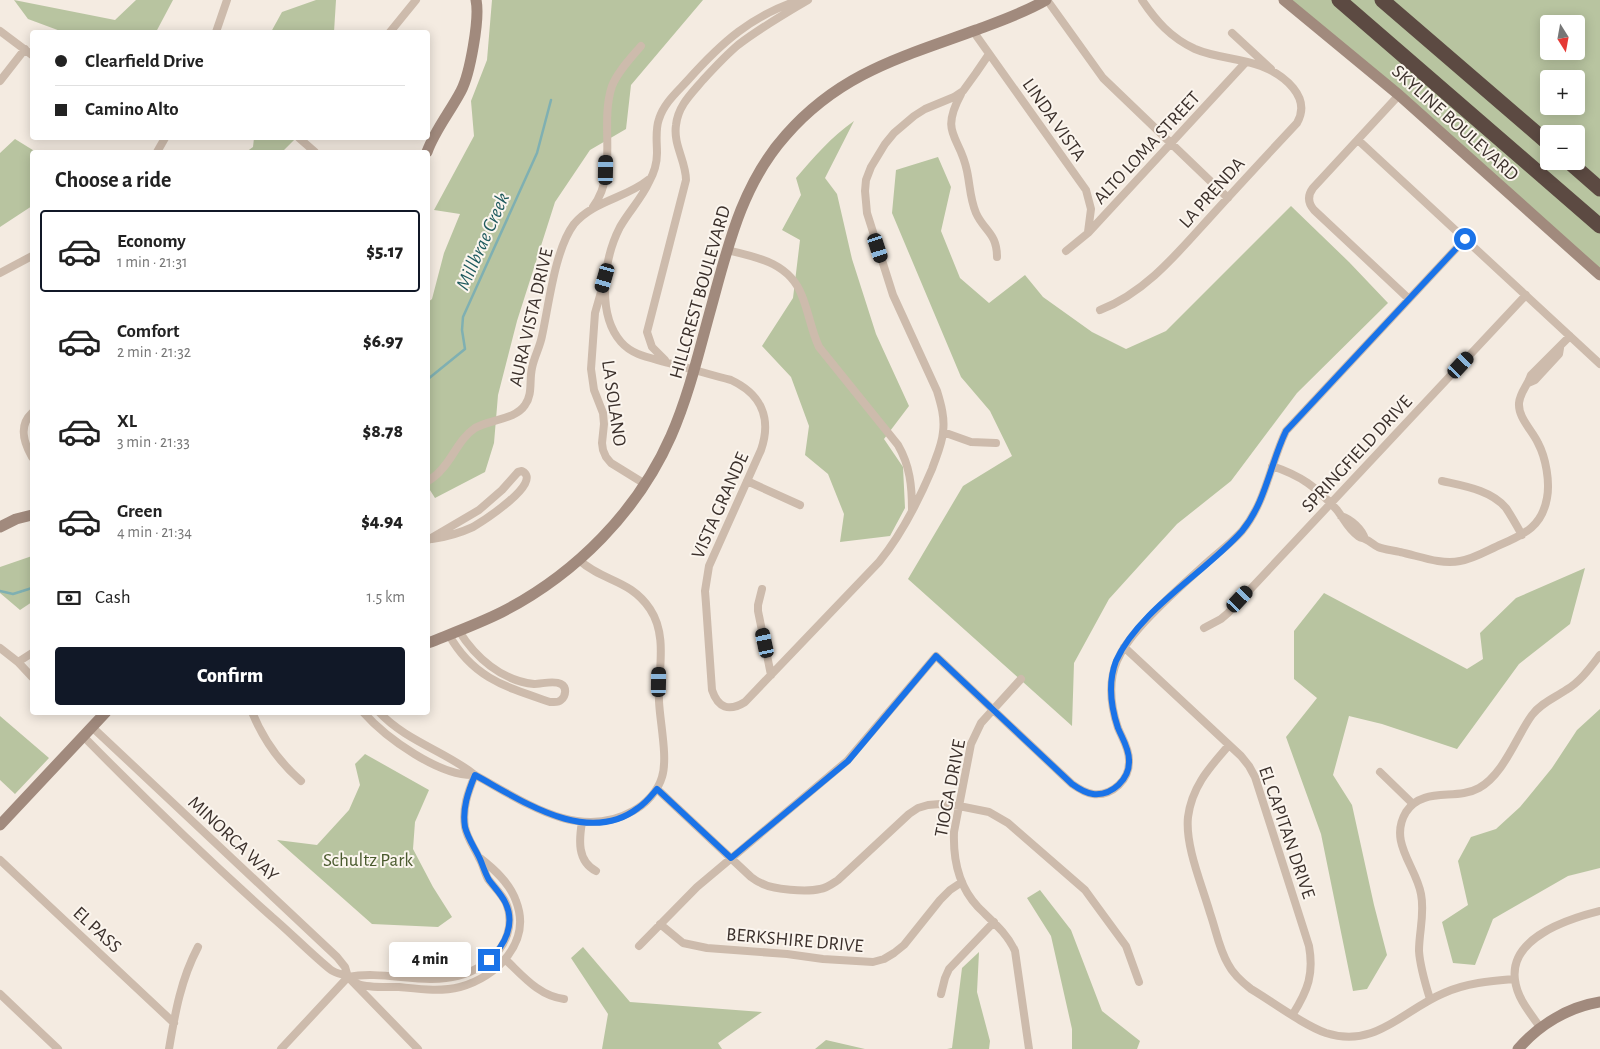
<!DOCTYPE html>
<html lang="en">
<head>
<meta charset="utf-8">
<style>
  :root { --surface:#fff; --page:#f6f6f6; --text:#222; --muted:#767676; --line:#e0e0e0; --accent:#111827 }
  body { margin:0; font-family:"Alegreya Sans",sans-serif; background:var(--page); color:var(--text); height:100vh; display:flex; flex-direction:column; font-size:19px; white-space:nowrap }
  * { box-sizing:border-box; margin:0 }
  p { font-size:16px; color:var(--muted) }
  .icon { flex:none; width:28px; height:28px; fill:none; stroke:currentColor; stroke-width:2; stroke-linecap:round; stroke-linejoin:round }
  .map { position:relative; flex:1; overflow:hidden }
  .panel { position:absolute; left:30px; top:150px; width:400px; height:565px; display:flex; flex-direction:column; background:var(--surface); border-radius:5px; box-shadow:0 2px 12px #0003 }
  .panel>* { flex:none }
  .guide { position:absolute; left:30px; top:30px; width:400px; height:110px; border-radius:5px; box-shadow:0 2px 12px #0003; display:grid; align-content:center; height:110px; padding:0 25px; background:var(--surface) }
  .needle { width:32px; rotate:169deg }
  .controls { position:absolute; left:1540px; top:15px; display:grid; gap:10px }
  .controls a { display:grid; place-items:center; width:45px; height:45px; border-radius:5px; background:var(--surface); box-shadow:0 2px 12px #0003; font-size:25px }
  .end { position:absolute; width:22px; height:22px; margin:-11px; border:6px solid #1a73e8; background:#fff; box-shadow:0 0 0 2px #fff }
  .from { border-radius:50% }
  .bubble { position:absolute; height:35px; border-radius:5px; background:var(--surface); box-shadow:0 2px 12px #0003; font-size:16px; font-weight:800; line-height:35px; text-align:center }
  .car { position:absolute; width:15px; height:30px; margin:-15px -8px; border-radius:6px; box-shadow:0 0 4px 1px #0007; background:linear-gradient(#222 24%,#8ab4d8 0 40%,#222 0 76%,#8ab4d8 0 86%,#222 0) }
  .guide b { display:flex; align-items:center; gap:18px; height:48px; font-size:19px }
  .guide b+b { border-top:1px solid var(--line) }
  .guide i { width:12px; height:12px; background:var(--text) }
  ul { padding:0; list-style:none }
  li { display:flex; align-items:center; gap:15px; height:82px; margin:0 10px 8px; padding:0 15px; border:2px solid transparent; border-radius:5px }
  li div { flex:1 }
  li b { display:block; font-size:19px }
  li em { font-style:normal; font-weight:800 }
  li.active { border-color:var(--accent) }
  li>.icon { width:45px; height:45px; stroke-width:1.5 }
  h2 { padding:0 25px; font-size:22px; line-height:60px }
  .pay { display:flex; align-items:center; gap:12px; height:55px; padding:0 25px; font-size:19px }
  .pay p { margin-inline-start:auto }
  .action { display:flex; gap:10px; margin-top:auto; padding:10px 25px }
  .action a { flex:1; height:58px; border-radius:5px; background:var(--accent); color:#fff; font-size:20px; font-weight:800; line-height:58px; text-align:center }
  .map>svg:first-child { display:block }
  .green { fill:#b8c4a0; fill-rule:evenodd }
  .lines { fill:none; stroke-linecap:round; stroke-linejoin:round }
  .stream { stroke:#7fb0b2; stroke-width:2.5 }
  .street { stroke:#cdbbac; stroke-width:8 }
  .secondary { stroke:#a18a7d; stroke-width:11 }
  .highway { stroke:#5c4a42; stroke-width:15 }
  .route { stroke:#1a73e8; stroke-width:6 }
  .labels { text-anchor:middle; stroke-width:4; stroke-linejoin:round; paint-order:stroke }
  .street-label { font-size:19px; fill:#3b302b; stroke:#fbf5ee }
  .park-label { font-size:19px; fill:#4a5a2e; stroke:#fbf5ee }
  .water-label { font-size:20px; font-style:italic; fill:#1f5a5e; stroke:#fbf5ee }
</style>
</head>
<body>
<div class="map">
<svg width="1600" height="1049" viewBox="0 0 1600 1049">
  <rect width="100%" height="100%" fill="#f4ebe1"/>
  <path class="green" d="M14 0 115 20 136 0H173L156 32H63L28 19Z
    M316 0H336L334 32H271L282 12Z
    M492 0H703L631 85 626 129 590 150 555 202 517 321 498 395 494 443 485 472 435 498 428 487V302L432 299 444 253 460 214 434 210 474 136 471 101 487 60Z
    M1284 0H1600V274ZM1549 24H1576V51H1549ZM1549 79H1576V106H1549ZM1549 134H1576V161H1549Z
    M854 121 825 178 837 194 852 259 876 334 909 406 884 439 903 467 905 508 890 536 840 542 844 514 828 474 805 455 809 426 791 377 762 346 793 298 800 240 782 230 801 195 796 178C814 157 831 137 854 121Z
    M254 138H296L282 152H246L253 147Z
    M15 139 36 152H32V206L0 227V153Z
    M938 157 951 187 941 231 960 278 989 303 1025 275 1043 297 1092 332 1126 349 1166 331 1291 206 1349 262 1388 303 1297 393 1231 481 1177 524 1109 599 1074 663 1072 726 908 579 963 486 1012 456 990 411 961 377 892 213 896 170Z
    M32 556V602L20 610 0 593V567Z
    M1585 568 1570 624 1519 664 1457 749 1382 724 1349 716 1333 775 1352 805 1374 905 1387 955 1367 989 1353 991 1321 834 1286 737 1317 698 1294 679V631L1324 593 1467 669 1483 659 1480 633 1516 598Z
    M1600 709V868L1568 876 1493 919 1475 965 1453 963 1442 922 1468 905 1458 861 1471 837 1496 829 1520 807 1552 768 1577 730Z
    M0 716 49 758 15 794 0 780Z
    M365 754 429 790 415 822 413 849 433 887 452 917 438 927 372 924 277 840 317 845 349 810 360 785 355 764Z
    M1040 890 1071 930 1102 1011 1140 1041 1137 1049H1072V1029L1051 936 1027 898Z
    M583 947 630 1002 762 1012 718 1043 722 1049H602L608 1014 571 958Z
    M979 952 977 992 990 1041 989 1049H947L952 1048 962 968Z
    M826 1040 865 1049H815Z"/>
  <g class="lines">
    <path class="stream" d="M428 379 465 349 462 330 463 317 537 153 551 100
      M0 591 13 594 32 588"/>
    <path class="street" d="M800 0C752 15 721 43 688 80 677 92 664 103 659 119 655 130 657 142 657 153 657 164 654 173 649 182 642 198 629 211 620 227 604 258 596 313 621 342 634 357 654 358 672 364 692 369 711 375 731 380 761 394 772 418 761 450L709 566 705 591 706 604 712 690C718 708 729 712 745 702L879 562C902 534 918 502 932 469 936 457 942 445 943 432 945 418 941 404 937 391L893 295 867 213 865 191 866 180 871 167 885 144 894 133 914 116 925 109 954 97 963 91 976 73 989 54
      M1047 0 1103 78 1228 198
      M0 31 32 55
      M973 31 1086 190 1091 209 1088 232
      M216 32 227 0
      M390 32 416 0
      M1232 33 1271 69
      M0 81 25 49
      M961 94C939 135 960 135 967 171 970 185 970 199 976 213 984 231 997 233 997 257
      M1399 95 1313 188C1307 196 1308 203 1314 210L1409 299
      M299 138 315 152
      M1358 140 1600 364
      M157 152 165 138
      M593 207C619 172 599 125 612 86 618 71 631 58 641 46
      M727 250C757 257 790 263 802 296 809 313 811 330 819 347L898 445C910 466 912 486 912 510
      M1066 251 1088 233 1246 62
      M0 273 32 256
      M603 285 595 313 591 369 594 390 603 413 604 424 602 443 603 450 606 457 611 463 645 484
      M1100 310C1147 292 1180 250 1213 214 1241 183 1269 153 1297 123 1312 97 1284 75 1261 66 1240 58 1216 58 1195 49 1171 38 1156 21 1142 0
      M665 360 652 347 647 332 686 180C686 161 673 145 676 125 678 106 691 94 703 80 714 68 725 56 738 45 760 28 784 14 808 0
      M1528 383 1535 380 1559 354 1560 348
      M32 413C18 426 24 443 32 457
      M943 432 971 442 996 443
      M1272 466C1302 476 1316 487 1337 510 1344 519 1348 529 1358 536 1363 539 1360 537 1365 539 1370 541 1374 545 1378 547 1385 550 1393 550 1400 552 1419 556 1441 565 1460 561 1474 559 1488 550 1502 544 1525 534 1542 526 1547 498 1550 482 1546 458 1538 443 1532 430 1518 418 1519 403 1520 392 1528 385 1531 375L1570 336
      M428 481C433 478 438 474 442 469 454 456 459 439 475 428 490 419 515 420 525 405 533 394 529 381 532 368 534 357 540 347 542 336 549 304 555 249 574 224 593 201 626 198 648 180
      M747 481 800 505
      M1442 481C1464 486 1491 490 1506 508 1512 517 1517 526 1522 535
      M1341 516C1351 519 1362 529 1365 539
      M428 540 479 510 502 490 518 472 522 471C544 482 483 521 473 527 460 533 446 537 432 539
      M762 589 758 605V611L771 675
      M1204 628 1221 619 1228 613 1526 295
      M449 635C473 678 506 687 550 702 554 702 558 703 561 700 566 696 567 687 561 684 554 680 542 684 534 684 502 681 475 657 459 631
      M1124 647 1241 756 1249 766 1255 777 1309 946C1314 974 1308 990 1293 1014
      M0 648 18 662 32 677
      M18 662 32 653
      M1021 679 981 723 971 744 954 832C953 859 959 887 978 907 992 921 1007 933 1015 951L1029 1049
      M252 712C263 739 279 762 301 781
      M363 712C386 738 440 777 475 775
      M379 712C406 741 445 751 475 775 523 801 578 842 633 811 646 804 658 791 662 777 668 758 660 723 659 701 658 670 668 636 650 609 630 579 603 582 579 560
      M92 727 337 957 345 967 348 977 418 1049
      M83 736C144 798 207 859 272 917 292 934 311 954 331 970 337 974 343 974 349 977 352 979 354 982 358 984 368 988 388 987 399 987 419 989 440 992 460 987 497 977 532 942 516 901 510 883 494 869 480 858
      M1229 745C1210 767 1192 786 1188 817 1185 846 1202 885 1210 913 1216 930 1219 949 1228 964 1233 974 1242 982 1251 989 1273 1002 1303 1025 1326 1033 1376 1049 1403 1010 1444 993 1466 983 1490 981 1514 979
      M1380 772 1413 804
      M657 789 751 877C754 879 758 882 761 883 773 890 807 892 820 889 827 888 832 884 838 880L909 814 918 808 928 805 940 804 959 806 989 812 1008 823 1085 890 1093 901 1126 946 1139 982
      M582 822C579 840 577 861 596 871
      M0 860 174 1023
      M660 924 683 943 707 948 787 954 823 959 873 962 884 959 894 953 904 945 940 900 950 890 962 882
      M639 946 697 887 847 761 936 656 1072 784C1079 789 1085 793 1093 794 1112 796 1130 780 1129 760 1129 748 1122 738 1118 728 1111 707 1108 682 1117 661 1122 649 1131 637 1140 627 1162 602 1187 581 1211 559 1222 550 1233 541 1242 531 1266 502 1270 464 1286 431L1465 239
      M506 960C523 976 539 996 564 999
      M348 977C383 970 424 985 458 976 473 972 490 963 499 950 509 937 513 919 506 903 502 894 494 887 488 879 484 872 483 864 479 858 474 847 467 838 465 827 462 808 468 792 475 775
      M0 994 58 1049
      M941 994 945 978 949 969 994 922
      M1430 999C1425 983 1420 967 1419 951 1419 931 1425 914 1421 894 1416 866 1388 842 1406 812 1423 786 1456 801 1479 788 1504 774 1516 737 1532 715 1541 703 1554 698 1566 690 1580 682 1590 668 1600 655
      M1540 1027C1530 1013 1517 998 1515 980 1509 938 1568 919 1600 911
      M169 1049C175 1013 181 979 198 947
      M281 1049 348 977"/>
    <path class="secondary" d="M1284 0 1399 95 1600 275
      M427 152C435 130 450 112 461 91 470 74 480 18 476 0
      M0 527 16 519 32 515
      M428 643C453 633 478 624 502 612 576 574 638 511 671 436 689 395 699 351 711 308 728 246 742 184 786 135 840 73 902 57 976 30 1000 21 1024 13 1046 0
      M0 825 106 712
      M1518 1049C1539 1025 1568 1007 1600 1002"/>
    <path class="highway" d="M1339 0 1600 226
      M1382 0 1549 144
      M1568 161 1600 189"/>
  </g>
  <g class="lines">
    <path class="route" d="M489 960C505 945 516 924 505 902 501 894 494 887 489 880 485 873 483 866 480 859 475 848 468 839 465 827 462 809 468 792 475 775 521 800 587 847 638 808 646 803 651 796 657 789L731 858 848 761 936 656 1072 784C1079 789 1085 793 1093 794 1112 796 1130 779 1129 760 1129 748 1122 738 1118 728 1111 707 1108 682 1116 661 1139 610 1206 572 1242 531 1266 502 1270 464 1286 431L1465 239"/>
  </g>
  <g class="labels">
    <g class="street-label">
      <text transform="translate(1055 119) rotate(55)" y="7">LINDA VISTA</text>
      <text transform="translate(1456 122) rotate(42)" y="7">SKYLINE BOULEVARD</text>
      <text transform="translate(1146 147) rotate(-47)" y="7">ALTO LOMA STREET</text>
      <text transform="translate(1211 192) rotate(-48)" y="7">LA PRENDA</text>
      <text transform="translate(699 292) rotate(-74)" y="7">HILLCREST BOULEVARD</text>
      <text transform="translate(530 317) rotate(-77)" y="7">AURA VISTA DRIVE</text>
      <text transform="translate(615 403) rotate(82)" y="7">LA SOLANO</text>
      <text transform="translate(1356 453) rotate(-47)" y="7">SPRINGFIELD DRIVE</text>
      <text transform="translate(719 505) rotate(-66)" y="7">VISTA GRANDE</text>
      <text transform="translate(949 788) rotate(-79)" y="7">TIOGA DRIVE</text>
      <text transform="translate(1288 832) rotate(71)" y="7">EL CAPITAN DRIVE</text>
      <text transform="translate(234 838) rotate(43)" y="7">MINORCA WAY</text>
      <text transform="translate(98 929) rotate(43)" y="7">EL PASS</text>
      <text transform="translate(795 939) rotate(5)" y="7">BERKSHIRE DRIVE</text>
    </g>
    <g class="park-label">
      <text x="368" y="866">Schultz Park</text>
    </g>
    <g class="water-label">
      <text transform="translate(482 241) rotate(-66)" y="7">Millbrae Creek</text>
    </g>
  </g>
</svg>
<div class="controls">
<a><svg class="needle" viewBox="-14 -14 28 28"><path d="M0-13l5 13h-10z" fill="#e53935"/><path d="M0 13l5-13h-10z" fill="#767676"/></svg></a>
<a>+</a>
<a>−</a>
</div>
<i class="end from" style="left:1465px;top:239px"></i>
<i class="end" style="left:489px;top:960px"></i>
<div class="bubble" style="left:389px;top:942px;width:82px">4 min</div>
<i class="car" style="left:606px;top:170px;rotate:1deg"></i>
<i class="car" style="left:878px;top:248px;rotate:162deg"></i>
<i class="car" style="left:605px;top:278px;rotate:196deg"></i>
<i class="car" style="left:1461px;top:365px;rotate:43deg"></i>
<i class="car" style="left:1240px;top:599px;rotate:43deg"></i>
<i class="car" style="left:765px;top:643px;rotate:348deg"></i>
<i class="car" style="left:659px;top:682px;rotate:1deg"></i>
<div class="guide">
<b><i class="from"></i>Clearfield Drive</b>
<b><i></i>Camino Alto</b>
</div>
<section class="panel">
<h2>Choose a ride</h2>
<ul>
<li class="active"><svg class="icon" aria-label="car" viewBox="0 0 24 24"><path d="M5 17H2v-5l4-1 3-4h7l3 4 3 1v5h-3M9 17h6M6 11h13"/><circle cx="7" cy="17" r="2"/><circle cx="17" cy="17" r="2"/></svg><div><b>Economy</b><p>1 min · 21:31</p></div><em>$5.17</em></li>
<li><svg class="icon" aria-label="car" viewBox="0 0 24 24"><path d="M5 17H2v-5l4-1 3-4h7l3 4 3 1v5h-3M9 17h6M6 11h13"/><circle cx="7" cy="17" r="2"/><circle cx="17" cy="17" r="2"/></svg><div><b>Comfort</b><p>2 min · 21:32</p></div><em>$6.97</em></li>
<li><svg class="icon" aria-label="car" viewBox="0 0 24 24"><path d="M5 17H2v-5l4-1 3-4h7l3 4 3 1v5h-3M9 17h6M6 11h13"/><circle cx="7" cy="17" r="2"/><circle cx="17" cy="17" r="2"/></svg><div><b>XL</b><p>3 min · 21:33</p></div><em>$8.78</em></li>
<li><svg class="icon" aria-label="car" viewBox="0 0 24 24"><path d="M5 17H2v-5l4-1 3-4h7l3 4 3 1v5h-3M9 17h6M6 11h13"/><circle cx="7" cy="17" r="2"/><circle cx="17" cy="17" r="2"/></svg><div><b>Green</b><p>4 min · 21:34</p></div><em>$4.94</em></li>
</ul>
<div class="pay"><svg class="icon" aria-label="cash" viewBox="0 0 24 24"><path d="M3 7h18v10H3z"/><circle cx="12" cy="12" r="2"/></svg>Cash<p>1.5 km</p></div>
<div class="action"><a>Confirm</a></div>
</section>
</div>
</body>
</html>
